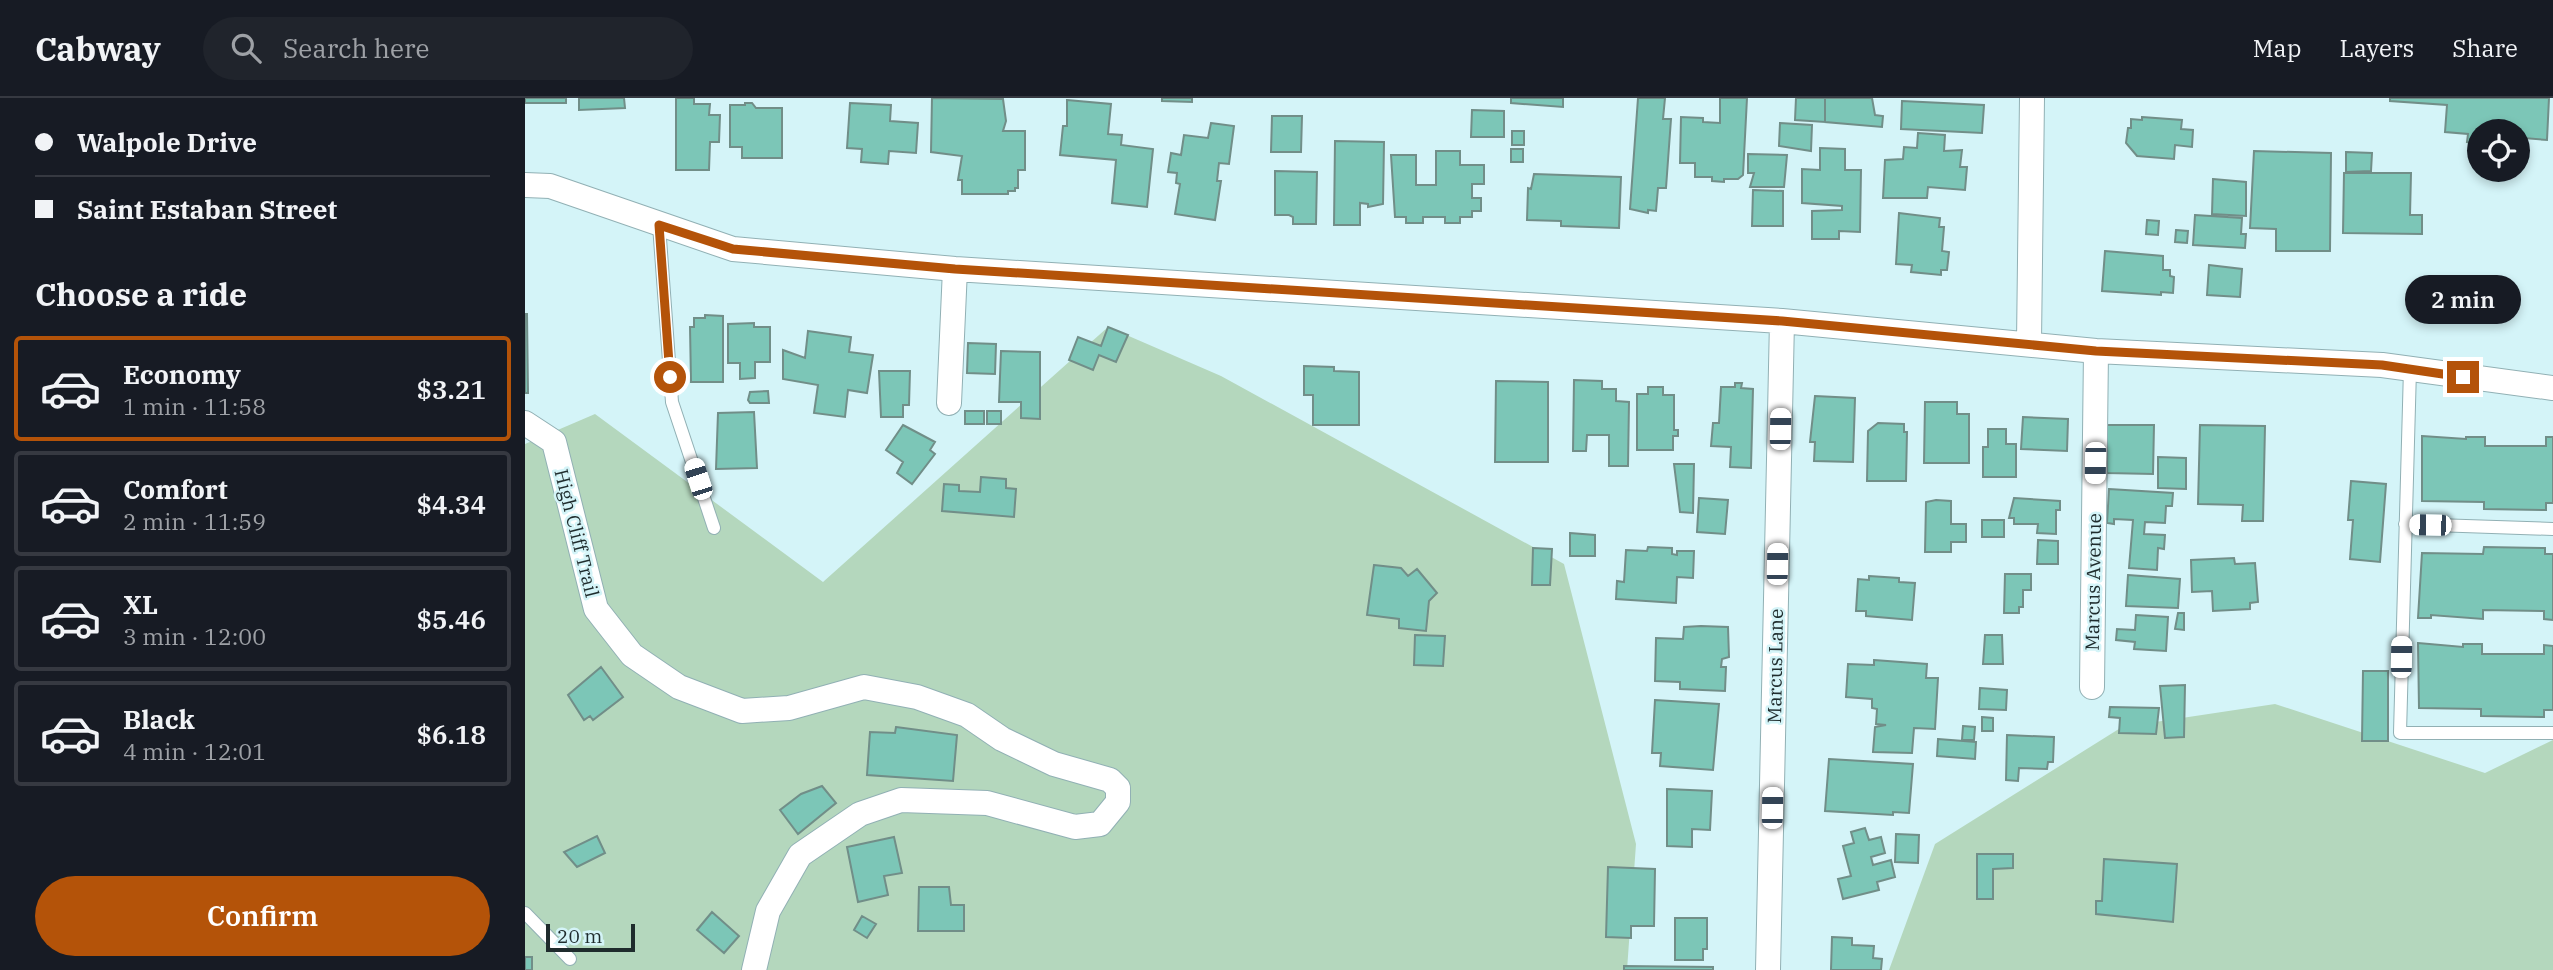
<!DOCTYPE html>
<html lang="en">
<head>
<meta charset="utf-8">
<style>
  :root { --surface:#171b24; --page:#20242c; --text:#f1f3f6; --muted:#9ea1a6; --line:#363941; --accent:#b45309 }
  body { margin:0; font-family:"IBM Plex Serif",serif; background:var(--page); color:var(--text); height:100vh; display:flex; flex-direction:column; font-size:26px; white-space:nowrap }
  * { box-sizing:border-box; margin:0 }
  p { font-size:23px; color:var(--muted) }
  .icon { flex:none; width:38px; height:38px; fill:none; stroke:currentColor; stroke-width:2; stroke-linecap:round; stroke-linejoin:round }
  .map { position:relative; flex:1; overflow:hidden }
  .drawer { display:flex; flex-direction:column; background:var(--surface); width:525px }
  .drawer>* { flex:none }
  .guide { display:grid; align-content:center; height:154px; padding:0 35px; background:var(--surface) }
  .fabs { position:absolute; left:1942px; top:21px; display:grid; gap:14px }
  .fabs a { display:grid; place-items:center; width:63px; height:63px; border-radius:50%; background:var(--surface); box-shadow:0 4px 10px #0003; font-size:35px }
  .scale { position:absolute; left:21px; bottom:18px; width:89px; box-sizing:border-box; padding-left:7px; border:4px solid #1f2c2d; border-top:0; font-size:19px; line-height:24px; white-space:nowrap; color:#1f2c2d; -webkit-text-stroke:5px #d4f4f8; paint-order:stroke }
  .end { position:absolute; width:32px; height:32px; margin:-16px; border:9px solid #b45309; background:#fff; box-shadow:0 0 0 4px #fff }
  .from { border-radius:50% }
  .bubble { position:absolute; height:49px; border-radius:24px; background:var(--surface); box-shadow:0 4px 10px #0003; font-size:23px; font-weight:600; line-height:49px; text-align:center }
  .car { position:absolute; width:21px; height:42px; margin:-21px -10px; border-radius:9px; box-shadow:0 0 5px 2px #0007; background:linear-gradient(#fff 24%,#345 0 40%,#fff 0 76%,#345 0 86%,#fff 0) }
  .guide b { display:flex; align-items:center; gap:24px; height:66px; font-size:26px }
  .guide b+b { border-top:2px solid var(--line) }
  .guide i { width:18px; height:18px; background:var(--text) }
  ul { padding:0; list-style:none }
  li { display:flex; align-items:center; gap:21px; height:105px; margin:0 14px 10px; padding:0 21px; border:4px solid var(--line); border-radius:7px }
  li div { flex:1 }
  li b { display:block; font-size:26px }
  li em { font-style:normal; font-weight:600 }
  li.on { border-color:var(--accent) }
  li>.icon { width:63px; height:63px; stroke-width:1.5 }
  h2 { padding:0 35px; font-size:32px; line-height:84px }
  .button { display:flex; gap:14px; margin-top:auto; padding:14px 35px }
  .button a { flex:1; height:80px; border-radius:42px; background:var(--accent); color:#fff; font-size:28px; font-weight:600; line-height:80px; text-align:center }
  header { display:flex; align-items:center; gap:42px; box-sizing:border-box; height:98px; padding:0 35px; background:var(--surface); border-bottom:2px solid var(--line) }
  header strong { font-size:33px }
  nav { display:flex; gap:38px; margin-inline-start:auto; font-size:24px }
  .search { width:490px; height:63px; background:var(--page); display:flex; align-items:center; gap:18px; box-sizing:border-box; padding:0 24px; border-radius:38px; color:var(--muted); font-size:26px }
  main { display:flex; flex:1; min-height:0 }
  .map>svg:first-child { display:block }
  .green { fill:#b4d7bd }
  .building { fill:#7cc6b7; stroke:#718e88; stroke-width:2 }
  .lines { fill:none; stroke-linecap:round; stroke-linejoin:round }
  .lane-casing { stroke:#91b0b4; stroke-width:14 }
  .street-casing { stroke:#91b0b4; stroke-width:26 }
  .lane { stroke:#fff; stroke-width:12 }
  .street { stroke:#fff; stroke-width:24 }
  .route { stroke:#b45309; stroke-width:9 }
  .labels { text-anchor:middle; stroke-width:5; stroke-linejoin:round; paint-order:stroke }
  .street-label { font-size:19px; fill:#1f2c2d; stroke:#d4f4f8 }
</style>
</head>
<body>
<header>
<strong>Cabway</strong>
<div class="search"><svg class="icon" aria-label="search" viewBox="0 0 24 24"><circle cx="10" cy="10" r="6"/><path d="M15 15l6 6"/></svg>Search here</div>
<nav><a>Map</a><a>Layers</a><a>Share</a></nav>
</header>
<main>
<section class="drawer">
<div class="guide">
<b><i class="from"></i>Walpole Drive</b>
<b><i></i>Saint Estaban Street</b>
</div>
<h2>Choose a ride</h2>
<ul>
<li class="on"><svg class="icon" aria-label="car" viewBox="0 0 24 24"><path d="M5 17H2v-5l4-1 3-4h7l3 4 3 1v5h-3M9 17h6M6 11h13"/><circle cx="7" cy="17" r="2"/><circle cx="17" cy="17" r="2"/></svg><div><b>Economy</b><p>1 min · 11:58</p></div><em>$3.21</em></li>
<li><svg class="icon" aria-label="car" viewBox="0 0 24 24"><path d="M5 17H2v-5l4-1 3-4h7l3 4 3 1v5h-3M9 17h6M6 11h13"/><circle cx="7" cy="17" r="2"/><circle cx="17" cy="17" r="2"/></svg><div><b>Comfort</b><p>2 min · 11:59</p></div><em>$4.34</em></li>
<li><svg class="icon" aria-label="car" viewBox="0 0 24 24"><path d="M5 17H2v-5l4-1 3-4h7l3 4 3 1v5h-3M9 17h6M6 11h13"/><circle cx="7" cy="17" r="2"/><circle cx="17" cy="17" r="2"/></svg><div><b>XL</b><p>3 min · 12:00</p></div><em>$5.46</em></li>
<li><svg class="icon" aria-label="car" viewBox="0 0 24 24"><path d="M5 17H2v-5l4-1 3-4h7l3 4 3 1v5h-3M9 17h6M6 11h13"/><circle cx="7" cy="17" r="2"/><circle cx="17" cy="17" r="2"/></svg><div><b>Black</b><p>4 min · 12:01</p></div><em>$6.18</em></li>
</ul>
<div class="button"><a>Confirm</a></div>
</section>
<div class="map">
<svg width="2028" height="872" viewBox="0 0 2028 872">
  <rect width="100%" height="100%" fill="#d4f4f8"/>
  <path class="green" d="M583 229 696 278 1039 466 1111 746 1102 872H0V346L70 316 298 484Z
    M1750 606 1960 675 2028 642V872H1364L1410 746 1597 629Z"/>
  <path class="building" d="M0 0H41V5H0Z
    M54 0H99L100 10 54 12Z
    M151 0H169V6H185L184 17H195L194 44H185L184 72H151Z
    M407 0 478 1 481 23 478 33H500V72H493V90H490V93H483V96H437V82H433L437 58 406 54Z
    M637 0H667V4L637 3Z
    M986 0H1038V9L986 5Z
    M1113 0H1140L1138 21H1146L1141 90H1133L1131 113 1123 112V115L1105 111Z
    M1195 0H1222L1218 77 1213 81H1199V84L1187 83V79H1170V65H1155L1156 19 1178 20V24L1195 25Z
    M1271 0H1300V24L1270 22Z
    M1300 0H1347L1350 17 1358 18 1357 29 1300 24Z
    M1865 0H2024L2022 42 1999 40 1998 48H1993V33H1955V45L1942 44 1943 36 1920 34 1922 7 1865 3Z
    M542 2 586 6 583 36 597 37 596 47 628 51 622 109 587 105 591 62 535 57 538 28H542Z
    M1377 3 1459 7 1457 35 1376 31Z
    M220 5H227L231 10H257V60H217V49H205V7H220Z
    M325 5 366 7 365 23 393 25 391 55 364 53 363 66 336 64 337 51 322 50Z
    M947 12 979 13V39H946Z
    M747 18H777L776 54H746Z
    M1617 19 1657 22 1656 31 1668 32 1667 49 1650 47 1649 61 1612 58 1601 45 1603 30H1606V21L1617 22Z
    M686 25 709 28 704 66 694 65 692 83H696L690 122 650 116 655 86 651 85 652 75 643 74 646 55 656 57 659 37 683 40Z
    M1255 25 1287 27 1286 53 1254 48Z
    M987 33H999V47H987Z
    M1393 35 1420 37 1419 53 1437 52 1435 69H1442L1440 92 1403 89 1402 100H1358L1360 62 1378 61 1379 49 1392 50Z
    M810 43 859 44 858 106 843 109V106L835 105V127H809Z
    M1295 50 1320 51V72H1336L1335 134 1314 133V141H1287V113L1317 112V108L1277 105V71L1295 72Z
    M986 51H998V64H986Z
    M911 53H935V67H959V86H947V100H956V113H947V119H935V125H920V119H898V125H881V119H870L866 57H891V87H911Z
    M1729 53 1806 55 1805 153H1751V131L1725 130Z
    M1821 54 1847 55 1846 73 1821 74Z
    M1223 56 1262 57 1259 89H1225L1229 75H1223Z
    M750 73 792 74 791 126H768V119L764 117H750Z
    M1819 75H1886L1885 117H1897V136L1818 135Z
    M1009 76 1096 79 1094 130 1036 128V123L1002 122 1003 90 1006 91Z
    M1688 81 1721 84V118L1687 116Z
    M1228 92 1258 93V128H1227Z
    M1374 115 1415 120 1414 129H1419L1417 153 1424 154 1422 172H1416V177L1386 174 1387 167 1371 166Z
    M1670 117 1717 120 1716 136H1721L1720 150 1668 147Z
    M1622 122 1634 123 1633 137 1621 136Z
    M1651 132 1663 133 1662 145 1650 144Z
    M1580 153 1638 158V172H1645V178L1649 179 1648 195 1636 194V197L1577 193Z
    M1684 167 1717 171 1715 199 1682 197Z
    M0 216H2L3 295H0Z
    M180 217 198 218V284H166L165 229H169V220H180Z
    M229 225V229H245V264H230V280L215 281V265H203V226Z
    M583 229 603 237 591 264 574 257 568 272 544 262 553 239 576 248Z
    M283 233 326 239 324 254 348 257 342 295 323 292 320 319 289 315 293 287 258 281V252L280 260Z
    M443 245 471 246 470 276 442 275Z
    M476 253 515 254V321L496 320V304H474Z
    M779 268 809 269V273L834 274V327H788V297H779Z
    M354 273H385L384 307H378V319H356Z
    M1049 282 1077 283V291H1091V303L1104 304 1103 368H1084V337H1062L1061 353H1048Z
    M971 283 1023 284V364H970Z
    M1210 285H1217L1216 290 1228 291 1226 370 1205 369 1206 349 1186 348 1188 325H1194L1196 289H1210Z
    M1123 289H1138V297H1149V332H1153V338H1148V352H1112V296H1123Z
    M243 293 244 305H225L223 302 225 294Z
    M1290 298 1330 300 1328 364 1289 363 1290 344H1285Z
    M1400 304H1432V316H1444V365H1399Z
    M440 313H459V326H440Z
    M462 313H476V326H462Z
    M229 314 232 370 191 371 193 315Z
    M1498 319 1543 321 1542 353 1496 351Z
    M1353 325 1379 326V334H1382L1381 383H1342L1343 333Z
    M378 327 410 344 405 352 410 356 387 386 372 375 378 364 361 352Z
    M1582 327H1629L1628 376 1582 375Z
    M1675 327 1740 328 1738 423H1717L1718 407 1673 406Z
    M1463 331H1481V346H1491V379H1458V349H1463Z
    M1897 338 1941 341V339H1960V348H2021V339H2028V405H2021V412L1959 411V404L1897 403Z
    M1633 359 1661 360V391L1633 390Z
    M1149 366H1169L1168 415 1155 414Z
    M456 379 481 381V390L491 391 489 419 417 413 419 386 434 387V393L455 394Z
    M1826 383 1861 386 1855 464 1825 461 1828 422H1823Z
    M1584 391 1648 395 1647 408H1641L1640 425 1620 424 1619 436 1640 437 1639 451 1633 450 1632 472 1604 470 1608 422 1589 421V426L1582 425Z
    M1174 400 1203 402 1200 436 1172 434Z
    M1489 400 1535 403V412H1531V436L1512 435 1513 426H1489V420H1484Z
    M1411 402 1426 403V426H1441V444H1426V454H1400L1401 404Z
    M1457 422H1479V439H1457Z
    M1045 435 1070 437V458H1045Z
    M1513 442 1533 443V466H1512Z
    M1123 449 1147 450V456L1152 457V453H1169L1168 480 1152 479 1151 505 1091 501 1092 483 1099 484 1101 452 1122 453Z
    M1959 449 2020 450V456H2028V522L2019 521V513L1958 512V521L1906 517V520H1893L1897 455 1958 456Z
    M1008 450 1027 451 1025 487H1007Z
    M1709 460 1710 466 1730 465 1733 504 1725 505V511L1688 513 1687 493 1667 494 1666 462Z
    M849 467 876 470 883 478 892 471 912 495 904 503 901 533 874 530V521L842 517Z
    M1480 476H1506V492H1498V509H1494V515H1479Z
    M1603 477 1655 481 1653 510 1601 508Z
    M1344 478 1374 480V484L1390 485 1387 522 1341 518V513H1331L1333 481 1344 482Z
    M1653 515H1659V532L1650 531Z
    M1611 517 1643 519 1641 553 1609 551 1610 544 1591 542 1592 531 1610 532Z
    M1176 528 1203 529 1204 559 1197 561 1196 569H1201L1200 593 1155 591V584L1130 583 1131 540 1158 541 1159 529Z
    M890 537 920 538 918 568 889 567Z
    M1460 537H1477L1478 566H1458Z
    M1893 545 1938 549V546H1957V556H2019V547L2028 548V612H2019V619L1956 618V611L1894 610Z
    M1349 562 1402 566 1401 580H1413L1410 631 1389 630 1387 655 1348 654 1350 629 1361 627 1351 626 1352 611 1347 610V601L1321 599 1323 566 1349 567Z
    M76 569 98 599 68 622 65 618 59 622 43 597Z
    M1838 573H1863V643H1837Z
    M1660 587 1659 639 1640 640 1635 588Z
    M1455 590 1482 592 1481 612 1454 611Z
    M1130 602 1194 606 1188 672 1135 668 1136 655H1127Z
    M1585 609 1634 610 1631 636 1594 635 1595 620 1584 619Z
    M1457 619 1468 620V633H1457Z
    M1438 628 1450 629 1449 642H1437Z
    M371 629 432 637 428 683 342 677 345 634 370 635Z
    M1482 637 1529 639 1528 664H1523L1522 671 1494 670 1493 683 1481 682Z
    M1413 641 1451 644 1450 661 1412 658Z
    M1304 661 1388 666 1384 715 1368 714V717L1300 713Z
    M297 688 311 705 273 736 255 712 276 696Z
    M1142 691 1187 693 1185 732 1167 731V749L1142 748Z
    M1340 730 1344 742 1356 739 1360 755 1346 759 1348 767 1366 762 1370 779 1352 784 1354 792 1318 801 1313 781 1326 778 1318 748 1329 745 1326 734Z
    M1371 736 1394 737 1393 765 1370 764Z
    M72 738 80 755 52 769 39 754Z
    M369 739 377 775 359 778 363 797 333 804 322 749Z
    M1452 756H1488V770L1468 771V801H1452Z
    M1579 761 1652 766 1648 824 1571 816V803H1577Z
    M1083 769 1130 771 1129 828H1106V840L1081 839Z
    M394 789H424L426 807H439V833H393Z
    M187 814 214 838 199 855 172 832Z
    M337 818 351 826 342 840 329 832Z
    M1150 820H1182V851H1178V862H1150Z
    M1307 839 1327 840V847L1349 848 1348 860 1357 861 1356 872H1306Z
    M0 859H7V872H0Z
    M1099 868 1188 869V872H1099Z"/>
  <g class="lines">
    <g class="lane-casing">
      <path id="lane" d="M134 127 147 304 189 430
        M1885 271 1875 635H2028
        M1880 426 2028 431
        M0 815 45 861"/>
    </g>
    <g class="street-casing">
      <path id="street" d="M0 87 25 88 208 151 430 171 1257 223 1571 253 1857 267 2028 290
        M1504 244 1507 0
        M424 305 430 171
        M0 325 29 344 71 511 107 557 154 589 217 613 264 610 339 589 392 599 442 617 477 641 529 666 585 682 593 690V704L575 726 550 729 462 705 376 702 335 716 275 757 243 813 229 872
        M1567 589 1571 253
        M1243 872 1257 223"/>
    </g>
    <use href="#lane" class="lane"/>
    <use href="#street" class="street"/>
  </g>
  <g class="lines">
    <path class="route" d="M145 279 134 127 208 151 430 171 1257 223 1571 253 1857 267 1938 279"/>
  </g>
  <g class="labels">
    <g class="street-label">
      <text transform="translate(52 435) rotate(76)" y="7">High Cliff Trail</text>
      <text transform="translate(1568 484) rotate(-89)" y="7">Marcus Avenue</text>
      <text transform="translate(1250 568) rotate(-89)" y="7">Marcus Lane</text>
    </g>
  </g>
</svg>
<div class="fabs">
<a><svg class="icon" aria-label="locate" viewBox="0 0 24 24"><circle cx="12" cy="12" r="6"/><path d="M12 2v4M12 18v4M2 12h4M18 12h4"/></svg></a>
</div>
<div class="scale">20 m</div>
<i class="end from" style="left:145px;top:279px"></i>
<i class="end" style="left:1938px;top:279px"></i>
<div class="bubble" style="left:1880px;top:177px;width:116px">2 min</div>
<i class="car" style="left:1255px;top:331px;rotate:1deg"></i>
<i class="car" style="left:1570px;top:365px;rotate:181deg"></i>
<i class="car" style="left:173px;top:381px;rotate:342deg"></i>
<i class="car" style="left:1905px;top:427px;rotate:271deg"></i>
<i class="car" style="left:1252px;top:466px;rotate:1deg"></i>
<i class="car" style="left:1876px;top:559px;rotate:1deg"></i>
<i class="car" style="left:1247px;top:710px;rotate:1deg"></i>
</div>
</main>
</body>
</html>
